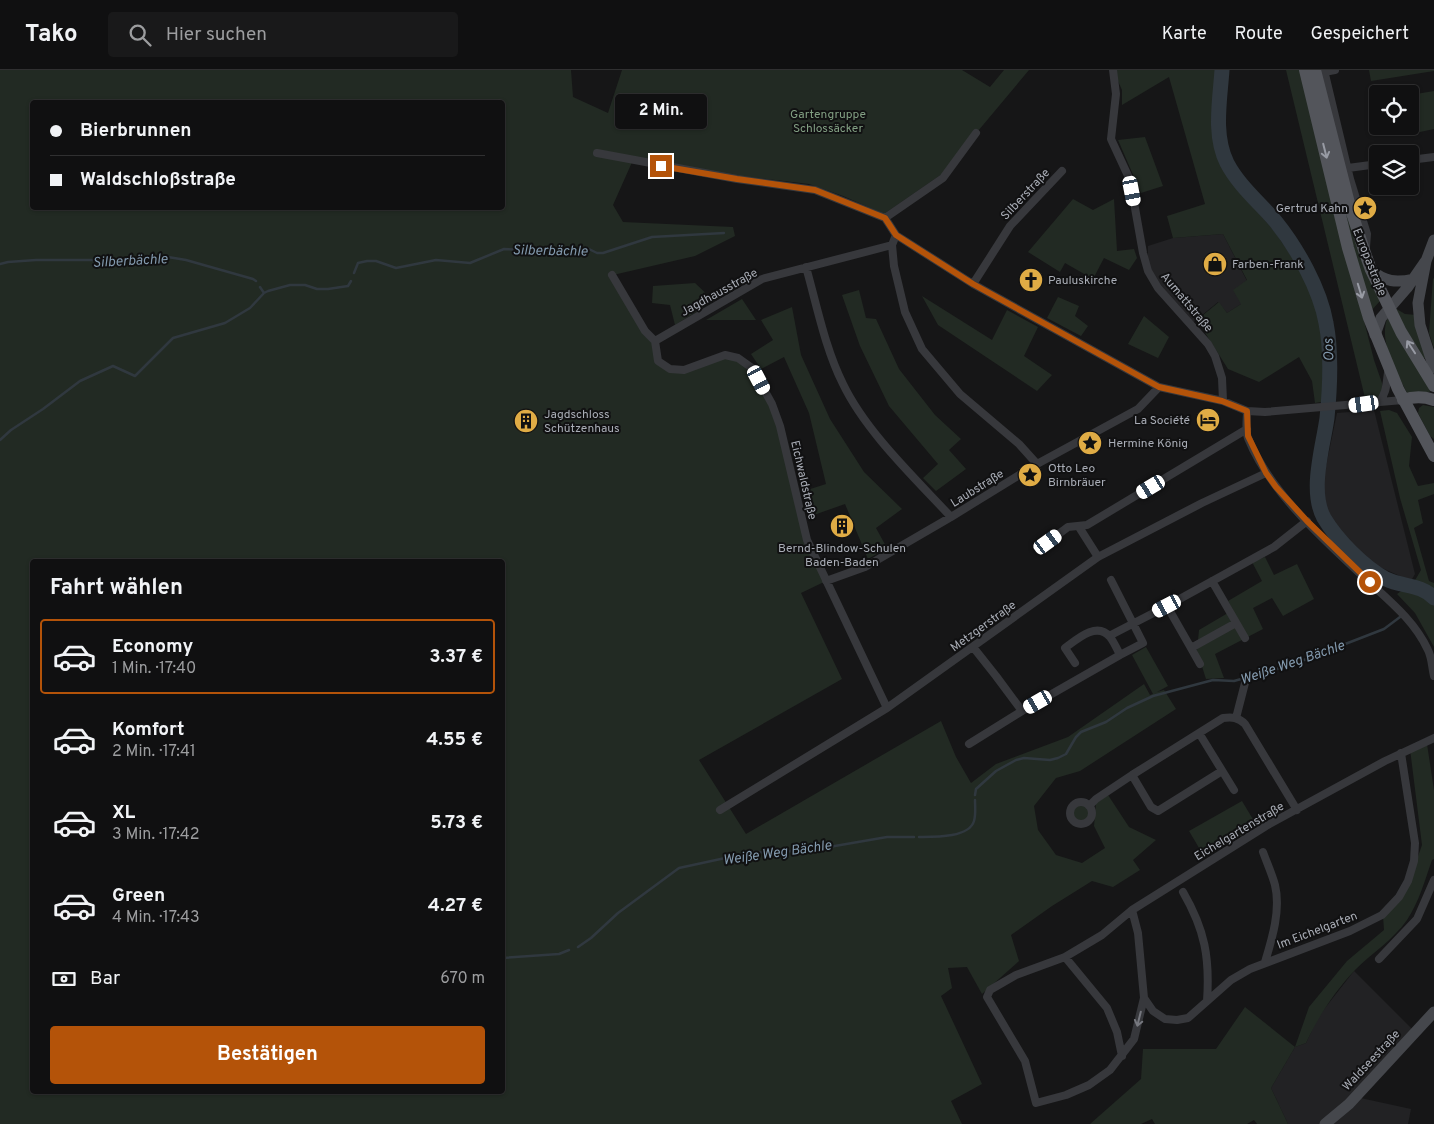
<!DOCTYPE html>
<html lang="de">
<head>
<meta charset="utf-8">
<style>
  :root { --surface:#101011; --page:#19191a; --text:#f1f3f6; --muted:#9c9d9f; --line:#303031; --accent:#b45309 }
  body { margin:0; font-family:Overpass,sans-serif; background:var(--page); color:var(--text); height:100vh; display:flex; flex-direction:column; font-size:19px; white-space:nowrap }
  * { box-sizing:border-box; margin:0 }
  p { font-size:16px; color:var(--muted) }
  .icon { flex:none; width:28px; height:28px; fill:none; stroke:currentColor; stroke-width:2; stroke-linecap:round; stroke-linejoin:round }
  .map { position:relative; flex:1; overflow:hidden }
  .panel { position:absolute; left:30px; top:489px; width:475px; height:535px; display:flex; flex-direction:column; background:var(--surface); border-radius:5px; box-shadow:0 1px 4px #0004,0 0 0 1px var(--line) }
  .panel>* { flex:none }
  .banner { position:absolute; left:30px; top:30px; width:475px; height:110px; border-radius:5px; box-shadow:0 1px 4px #0004,0 0 0 1px var(--line); display:grid; align-content:center; height:110px; padding:0 20px; background:var(--surface) }
  .buttons { position:absolute; left:1369px; top:15px; display:grid; gap:10px }
  .buttons a { display:grid; place-items:center; width:50px; height:50px; border-radius:5px; background:var(--surface); box-shadow:0 1px 4px #0004,0 0 0 1px var(--line); font-size:25px }
  .end { position:absolute; width:22px; height:22px; margin:-11px; border:6px solid #b45309; background:#fff; box-shadow:0 0 0 2px #fff }
  .from { border-radius:50% }
  .bubble { position:absolute; height:35px; border-radius:5px; background:var(--surface); box-shadow:0 1px 4px #0004,0 0 0 1px var(--line); font-size:16px; font-weight:700; line-height:35px; text-align:center }
  .car { position:absolute; width:15px; height:30px; margin:-15px -8px; border-radius:6px; box-shadow:0 0 4px 1px #0007; background:linear-gradient(#fff 24%,#345 0 40%,#fff 0 76%,#345 0 86%,#fff 0) }
  .banner b { display:flex; align-items:center; gap:18px; height:48px; font-size:19px }
  .banner b+b { border-top:1px solid var(--line) }
  .banner i { width:12px; height:12px; background:var(--text) }
  ul { padding:0; list-style:none }
  li { display:flex; align-items:center; gap:15px; height:75px; margin:0 10px 8px; padding:0 10px; border:2px solid transparent; border-radius:5px }
  li div { flex:1 }
  li b { display:block; font-size:19px }
  li em { font-style:normal; font-weight:700 }
  li.current { border-color:var(--accent) }
  li>.icon { width:45px; height:45px; stroke-width:1.5 }
  h2 { padding:0 20px; font-size:22px; line-height:60px }
  .pay { display:flex; align-items:center; gap:12px; height:55px; padding:0 20px; font-size:19px }
  .pay p { margin-inline-start:auto }
  .button { display:flex; gap:10px; margin-top:auto; padding:10px 20px }
  .button a { flex:1; height:58px; border-radius:5px; background:var(--accent); color:#fff; font-size:20px; font-weight:700; line-height:58px; text-align:center }
  header { display:flex; align-items:center; gap:30px; box-sizing:border-box; height:70px; padding:0 25px; background:var(--surface); border-bottom:1px solid var(--line) }
  header strong { font-size:24px }
  nav { display:flex; gap:28px; margin-inline-start:auto; font-size:18px }
  .search { width:350px; height:45px; background:var(--page); display:flex; align-items:center; gap:12px; box-sizing:border-box; padding:0 18px; border-radius:5px; color:var(--muted); font-size:19px }
  .map>svg:first-child { display:block }
  .built { fill:#222224 }
  .green { fill:#222a23; fill-rule:evenodd }
  .lines { fill:none; stroke-linecap:round; stroke-linejoin:round }
  .stream { stroke:#30383f; stroke-width:2.5 }
  .river { stroke:#30383f; stroke-width:15 }
  .street { stroke:#37383c; stroke-width:8 }
  .secondary { stroke:#45474c; stroke-width:11 }
  .primary { stroke:#53555b; stroke-width:12 }
  .oneway { stroke:#989ba4 }
  .oneway2 { stroke:#76787f }
  .route { stroke:#b45309; stroke-width:6 }
  .labels { text-anchor:middle; stroke-width:4; stroke-linejoin:round; paint-order:stroke }
  .park-label { font-size:12px; fill:#829f83; stroke:#111112 }
  .street-label { font-size:12px; fill:#a9adb6; stroke:#111112 }
  .poi-label { font-size:12px; fill:#a9adb6; stroke:#111112; text-anchor:start }
  .water-label { font-size:14px; font-style:italic; fill:#839aae; stroke:#111112 }
</style>
</head>
<body>
<header>
<strong>Tako</strong>
<div class="search"><svg class="icon" aria-label="search" viewBox="0 0 24 24"><circle cx="10" cy="10" r="6"/><path d="M15 15l6 6"/></svg>Hier suchen</div>
<nav><a>Karte</a><a>Route</a><a>Gespeichert</a></nav>
</header>
<div class="map">
<svg width="1434" height="1054" viewBox="0 0 1434 1054">
  <rect width="100%" height="100%" fill="#161617"/>
  <path class="built" d="M1223 164 1247 211 1241 234 1227 243 1218 232 1190 255 1148 201V176L1173 168Z
    M1374 340 1415 504 1411 511 1373 494 1351 476 1325 445 1321 420 1337 343Z
    M1354 901 1415 962 1356 1027 1411 1039 1408 1054H1288L1271 1018 1295 977 1306 973 1318 947Z"/>
  <path class="green" d="M0 0H571L573 27 608 43 622 0H962L990 17 1004 0H1029L942 104 884 144 843 126 809 114 741 106 737 109 633 90 613 135 623 152 733 157 735 166 695 186 613 205 655 271 658 291 684 300 725 285 752 298 772 334 807 470 826 511 801 523 842 609 699 690 746 764 941 651 956 687 971 713 996 694 1068 667 1144 614 1150 625 1153 624 1132 585 1146 577 1168 616 1157 622 1164 620 1176 639 1080 701 1056 708 1034 736 1038 760 1056 785 1082 793 1105 778 1094 756 1096 733 1108 725 1129 757 1156 770 1133 790 1140 800 1113 817 1092 811 1052 836 1011 865 1019 891 982 924 967 897 948 898 952 918 941 926 982 1014 951 1031 962 1054H0ZM32 32H502V138H32ZM32 491H502V1021H32Z
    M1113 0H1217L1215 60 1225 98 1248 131 1275 162 1305 207 1320 246 1325 282 1326 331 1315 333 1312 311 1299 287 1259 312 1228 299 1197 250 1219 232 1227 243 1241 234 1233 220 1247 210 1223 164 1173 168 1167 146 1205 134 1169 7 1122 35V20Z
    M1286 0H1300L1374 290 1382 313V322L1378 327 1365 328Z
    M1369 0H1434V1L1371 11Z
    M1434 21V59L1401 66 1399 56H1410V25Z
    M1145 67 1163 116 1141 123 1118 70Z
    M1336 108 1380 231 1371 241 1361 209Z
    M1073 129 1093 140 1114 129 1117 181 1134 179 1137 188 1129 200 1104 188 1093 209 1065 193 1060 202 1028 182Z
    M1433 208 1434 209V278L1429 263Z
    M695 213 714 231 675 255 670 235 652 233 653 216Z
    M859 220 866 248 876 249 899 299 935 345 961 369 949 380 966 399 936 421 923 408 938 394 889 336 860 276 842 225Z
    M922 226 992 270 1007 240 1038 257 1024 286 1052 305 1037 321 938 255Z
    M1058 227 1079 236 1075 246 1088 256 1081 266 1047 248Z
    M742 229 756 250H706Z
    M792 237 801 285 830 349 864 402 902 439 876 458 887 478 868 489 845 434 811 446 804 421 826 414 809 343 784 287 761 299 751 284 773 270 761 250Z
    M1395 238 1405 244 1416 245 1426 288H1423L1404 256Z
    M1144 246 1169 267 1158 288 1128 274Z
    M1387 249H1389L1431 321 1429 322 1408 324 1406 321C1396 299 1379 273 1387 249Z
    M1423 335 1434 337V369L1430 366 1418 343 1419 338Z
    M1389 340 1397 343 1412 367 1409 396 1418 416 1434 413V424L1418 430 1423 453 1414 458 1429 511 1434 513V577L1415 543 1397 524 1414 512 1421 500 1400 428 1380 341Z
    M1265 487 1274 505 1297 494 1314 529 1283 546 1272 528 1253 538 1263 559 1215 584 1224 608 1206 609 1197 581 1199 560 1233 540 1228 531 1262 511 1252 492Z
    M1427 674 1434 720V789L1432 790C1425 810 1419 832 1407 850 1393 870 1372 883 1355 900 1335 921 1318 947 1306 973L1295 977 1271 1018 1288 1054H1257L1254 1050 1247 1054H1155L1152 1049 1141 1054H1090L1141 1009 1143 979H1216L1245 937 1295 977 1309 937 1347 891 1384 860 1383 846 1408 815 1422 775 1410 679Z
    M1242 731 1257 756 1205 788 1189 761Z
    M1070 743a11 11 0 1 1 22 0a11 11 0 1 1-22 0Z"/>
  <g class="lines">
    <path class="stream" d="M0 194 8 192 36 190H95L108 193 162 186 186 190 253 209 256 211
      M354 203 358 193 367 191H376L396 198 436 190 470 193 504 179 562 181 587 178 597 183H603L652 167 724 163
      M260 217 264 223
      M0 370 11 360 43 339 80 311 113 296 135 306 173 268 225 253 250 238 264 223 268 221 290 215H305L317 219H328L348 216 351 211
      M975 725 976 719 996 701 1016 690 1024 688 1050 690 1058 688 1066 684 1076 667 1081 662 1106 652 1127 638 1153 626 1213 610 1234 611 1291 595 1384 559 1400 547
      M919 767C934 767 969 768 974 751 976 744 975 737 975 730
      M578 877 591 868 618 843 679 798 753 782 774 783 829 777 887 767H914
      M502 888 559 884 569 880"/>
    <path class="river" d="M1222 0C1220 30 1213 65 1227 93 1239 116 1260 133 1276 152 1297 178 1320 219 1326 253 1332 283 1330 318 1327 348 1323 377 1309 421 1324 448 1337 470 1364 497 1386 509 1402 517 1421 514 1434 528"/>
    <path class="street" d="M1113 0 1116 24 1111 69 1130 110 1143 183 1148 201 1158 218 1208 274 1215 286 1222 308 1223 331
      M1324 0 1350 109 1367 164 1366 177
      M1324 2 1335 0
      M597 83 737 109 815 120 885 148
      M1410 90 1434 87
      M1348 98 1378 94
      M896 165 885 148 943 108 976 63
      M892 175 894 196 905 242 922 279 960 324 1019 374 1037 394
      M806 197C817 236 825 278 843 314 866 362 915 408 951 447
      M612 205 645 261 655 271
      M973 214 1010 156 1062 101
      M655 271 762 209 892 175 896 165 973 214 1159 317 1223 331 1247 341 1265 342 1403 330
      M655 271 658 291 670 299 684 300 725 285 738 288 752 298 772 334 780 356 807 470 887 638
      M1379 332C1388 322 1386 310 1389 297
      M1247 341C1247 350 1245 360 1248 368 1270 423 1326 472 1369 512 1392 533 1415 552 1428 580 1432 588 1432 598 1434 606
      M1079 457 1098 487
      M1048 472 1068 457 1087 455 1247 359
      M826 511 865 497 951 447 1037 394 1138 339 1159 317
      M1212 511 1245 568
      M1167 536 1191 578 1236 553
      M1109 566 1167 536 1274 477 1307 451
      M973 577 996 606 1022 641
      M1191 578 1200 594
      M1075 593 1065 578C1077 569 1097 551 1110 567 1114 572 1117 579 1120 585L1143 573 1111 510
      M1236 648 1245 613
      M1199 663 1234 720
      M969 674 1022 641 1120 585
      M1132 705 1151 737 1158 741 1222 701
      M1070 743a11 11 0 1 1 22 0a11 11 0 1 1-22 0Z
      M1089 736 1096 729 1132 705 1223 648C1232 647 1238 647 1245 654L1297 740
      M720 740 887 638 1098 487 1202 433 1266 403
      M1263 782C1267 793 1272 804 1275 815 1281 840 1272 869 1265 892
      M1183 822C1205 860 1210 888 1207 931
      M1132 840 1138 863 1144 928 1153 941 1165 949 1177 950 1188 948 1231 910 1250 899 1350 861 1382 845 1399 827 1408 811 1414 791 1415 773 1401 683
      M1065 887 1107 938 1117 962 1122 986
      M1379 889 1417 849 1434 810
      M1144 928 1134 969 1110 1000 1089 1015 1066 1025 1036 1033 1025 991 987 927 990 920 1016 905 1065 887 1102 865 1132 840 1266 756 1385 691 1434 668"/>
    <path class="secondary" d="M1434 170 1426 191 1418 233 1420 255 1434 298
      M1371 200C1385 212 1396 213 1414 209
      M1375 265 1381 248 1407 218 1425 192
      M1325 1054 1349 1034 1434 942"/>
    <path class="primary" d="M1305 0 1348 178 1369 248 1398 319 1434 386
      M1315 0 1350 137 1365 183 1371 200 1401 262 1434 316
      M1403 330C1414 326 1423 326 1434 330"/>
  </g>
  <defs><path id="oneway-shaft" d="M-6 0H5M1.5-3L5.5 0L1.5 3" fill="none" stroke-width="1.6" stroke-linecap="round" stroke-linejoin="round" transform="scale(1.25)"/></defs>
  <g class="oneway">
    <use href="#oneway-shaft" transform="translate(1325 81) rotate(76)"/>
    <use href="#oneway-shaft" transform="translate(1360 221) rotate(73)"/>
    <use href="#oneway-shaft" transform="translate(1411 277) rotate(-123)"/>
  </g>
  <use class="oneway2" href="#oneway-shaft" transform="translate(1139 949) rotate(104)"/>
  <g class="lines">
    <path class="route" d="M661 96 737 109 815 120 885 148 896 165 973 214 1159 317 1222 331 1247 341 1248 366 1266 403 1276 417 1307 451 1370 512"/>
  </g>
  <defs>
    <g id="sight-disc" transform="scale(1.25)"><circle r="9.5" fill="#e0ac45" stroke="#111112"/><path d="M0-6L1.8-2.2L6-1.7L2.9 1.2L3.7 5.4L0 3.3L-3.7 5.4L-2.9 1.2L-6-1.7L-1.8-2.2Z" fill="#111"/></g>
    <g id="shop-disc" transform="scale(1.25)"><circle r="9.5" fill="#e0ac45" stroke="#111112"/><path d="M-5-2.5h2.3a2.7 3.5 0 0 1 5.4 0H5L5.5 6h-11ZM-1.5-2.5h3a1.5 2.3 0 0 0-3 0Z" fill="#111"/></g>
    <g id="church-disc" transform="scale(1.25)"><circle r="9.5" fill="#e0ac45" stroke="#111112"/><path d="M-1.2-6h2.4v3.5h3.3v2.4h-3.3V6h-2.4V-.1h-3.3v-2.4h3.3Z" fill="#111"/></g>
    <g id="hotel-disc" transform="scale(1.25)"><circle r="9.5" fill="#e0ac45" stroke="#111112"/><path d="M-6-4.5h1.5V1H6V5H4.5V3h-9V5H-6ZM-4 0a1.8 1.8 0 1 1 3.6 0ZM.5 0V-2.5h3Q6-2.5 6 0Z" fill="#111"/></g>
    <g id="building-disc" transform="scale(1.25)"><circle r="9.5" fill="#e0ac45" stroke="#111112"/><path d="M-4-6H4V6H1V3H-1V6H-4ZM-2.5-4.3h1.7v1.8h-1.7ZM.8-4.3h1.7v1.8H.8ZM-2.5-1h1.7V.8h-1.7ZM.8-1h1.7V.8H.8Z" fill="#111"/></g>
  </defs>
  <g fill-rule="evenodd">
    <use href="#sight-disc" x="1365" y="138"/>
    <use href="#shop-disc" x="1215" y="194"/>
    <use href="#church-disc" x="1031" y="210"/>
    <use href="#hotel-disc" x="1208" y="350"/>
    <use href="#building-disc" x="526" y="351"/>
    <use href="#sight-disc" x="1090" y="373"/>
    <use href="#sight-disc" x="1030" y="405"/>
    <use href="#building-disc" x="842" y="456"/>
  </g>
  <g class="labels">
    <g class="park-label">
      <text x="828" y="48">Gartengruppe<tspan x="828" dy="14">Schlossäcker</tspan></text>
    </g>
    <g class="street-label">
      <text transform="translate(1025 124) rotate(-47)" y="4">Silberstraße</text>
      <text transform="translate(1370 192) rotate(68)" y="4">Europastraße</text>
      <text transform="translate(719 222) rotate(-29)" y="4">Jagdhausstraße</text>
      <text transform="translate(1187 232) rotate(50)" y="4">Aumattstraße</text>
      <text transform="translate(804 410) rotate(77)" y="4">Eichwaldstraße</text>
      <text transform="translate(977 418) rotate(-32)" y="4">Laubstraße</text>
      <text transform="translate(983 556) rotate(-36)" y="4">Metzgerstraße</text>
      <text transform="translate(1239 761) rotate(-31)" y="4">Eichelgartenstraße</text>
      <text transform="translate(1317 860) rotate(-21)" y="4">Im Eichelgarten</text>
      <text transform="translate(1371 990) rotate(-47)" y="4">Waldseestraße</text>
    </g>
    <g class="poi-label">
      <text x="1348" y="142" text-anchor="end">Gertrud Kahn</text>
      <text x="1232" y="198">Farben-Frank</text>
      <text x="1048" y="214">Pauluskirche</text>
      <text x="544" y="348">Jagdschloss<tspan x="544" dy="14">Schützenhaus</tspan></text>
      <text x="1190" y="354" text-anchor="end">La Société</text>
      <text x="1108" y="377">Hermine König</text>
      <text x="1048" y="402">Otto Leo<tspan x="1048" dy="14">Birnbräuer</tspan></text>
      <text x="842" y="482" text-anchor="middle">Bernd-Blindow-Schulen<tspan x="842" dy="14">Baden-Baden</tspan></text>
    </g>
    <g class="water-label">
      <text transform="translate(550 180) rotate(1)" y="5">Silberbächle</text>
      <text transform="translate(130 190) rotate(-3)" y="5">Silberbächle</text>
      <text transform="translate(1328 280) rotate(-93)" y="5">Oos</text>
      <text transform="translate(1292 592) rotate(-19)" y="5">Weiße Weg Bächle</text>
      <text transform="translate(777 782) rotate(-8)" y="5">Weiße Weg Bächle</text>
    </g>
  </g>
</svg>
<div class="buttons">
<a><svg class="icon" aria-label="locate" viewBox="0 0 24 24"><circle cx="12" cy="12" r="6"/><path d="M12 2v4M12 18v4M2 12h4M18 12h4"/></svg></a>
<a><svg class="icon" aria-label="layers" viewBox="0 0 24 24"><path d="M12 4l9 5-9 5-9-5zM3 14l9 5 9-5"/></svg></a>
</div>
<i class="end from" style="left:1370px;top:512px"></i>
<i class="end" style="left:661px;top:96px"></i>
<div class="bubble" style="left:615px;top:24px;width:92px">2 Min.</div>
<i class="car" style="left:1132px;top:121px;rotate:169deg"></i>
<i class="car" style="left:759px;top:310px;rotate:152deg"></i>
<i class="car" style="left:1364px;top:334px;rotate:262deg"></i>
<i class="car" style="left:1151px;top:417px;rotate:239deg"></i>
<i class="car" style="left:1048px;top:472px;rotate:54deg"></i>
<i class="car" style="left:1167px;top:536px;rotate:242deg"></i>
<i class="car" style="left:1038px;top:632px;rotate:240deg"></i>
<div class="banner">
<b><i class="from"></i>Bierbrunnen</b>
<b><i></i>Waldschloßstraße</b>
</div>
<section class="panel">
<h2>Fahrt wählen</h2>
<ul>
<li class="current"><svg class="icon" aria-label="car" viewBox="0 0 24 24"><path d="M5 17H2v-5l4-1 3-4h7l3 4 3 1v5h-3M9 17h6M6 11h13"/><circle cx="7" cy="17" r="2"/><circle cx="17" cy="17" r="2"/></svg><div><b>Economy</b><p>1 Min. · 17:40</p></div><em>3.37 €</em></li>
<li><svg class="icon" aria-label="car" viewBox="0 0 24 24"><path d="M5 17H2v-5l4-1 3-4h7l3 4 3 1v5h-3M9 17h6M6 11h13"/><circle cx="7" cy="17" r="2"/><circle cx="17" cy="17" r="2"/></svg><div><b>Komfort</b><p>2 Min. · 17:41</p></div><em>4.55 €</em></li>
<li><svg class="icon" aria-label="car" viewBox="0 0 24 24"><path d="M5 17H2v-5l4-1 3-4h7l3 4 3 1v5h-3M9 17h6M6 11h13"/><circle cx="7" cy="17" r="2"/><circle cx="17" cy="17" r="2"/></svg><div><b>XL</b><p>3 Min. · 17:42</p></div><em>5.73 €</em></li>
<li><svg class="icon" aria-label="car" viewBox="0 0 24 24"><path d="M5 17H2v-5l4-1 3-4h7l3 4 3 1v5h-3M9 17h6M6 11h13"/><circle cx="7" cy="17" r="2"/><circle cx="17" cy="17" r="2"/></svg><div><b>Green</b><p>4 Min. · 17:43</p></div><em>4.27 €</em></li>
</ul>
<div class="pay"><svg class="icon" aria-label="cash" viewBox="0 0 24 24"><path d="M3 7h18v10H3z"/><circle cx="12" cy="12" r="2"/></svg>Bar<p>670 m</p></div>
<div class="button"><a>Bestätigen</a></div>
</section>
</div>
</body>
</html>
